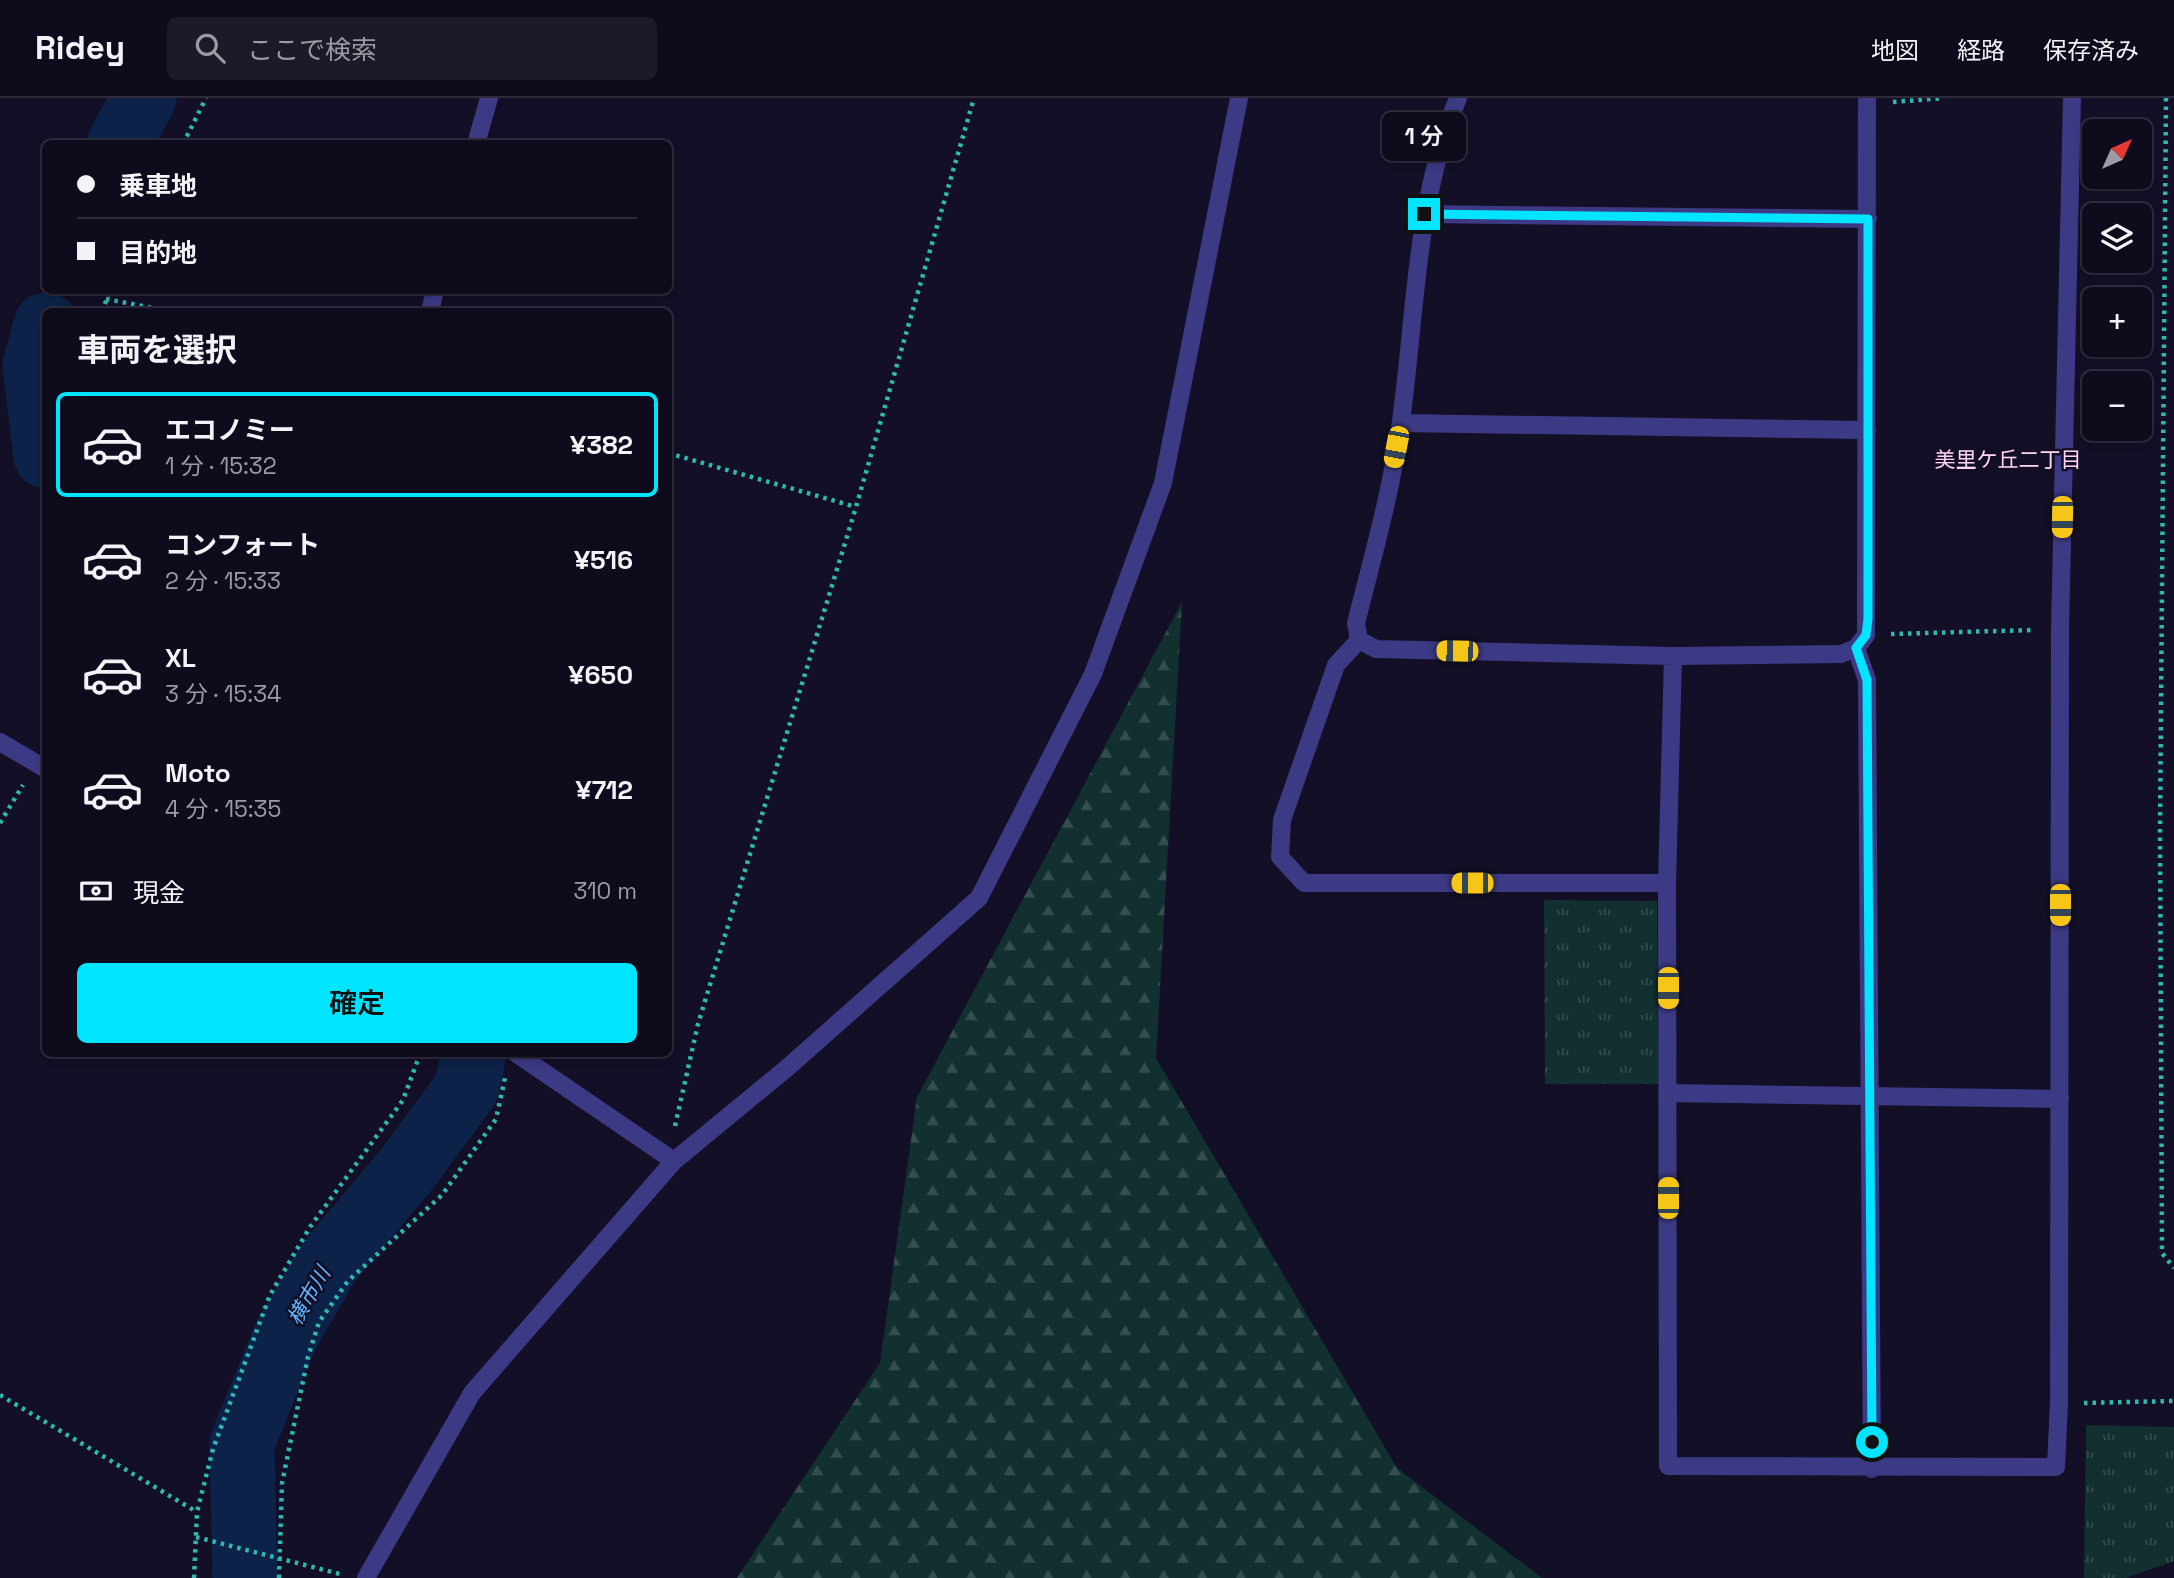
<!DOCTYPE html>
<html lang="ja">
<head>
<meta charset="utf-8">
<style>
  :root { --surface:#0e0b1c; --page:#1c1929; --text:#f1f3f6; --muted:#9b9ba3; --line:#2e2b3b; --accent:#00e5ff }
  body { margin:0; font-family:"Space Grotesk","Noto Sans JP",sans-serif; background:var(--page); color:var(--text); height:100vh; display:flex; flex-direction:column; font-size:26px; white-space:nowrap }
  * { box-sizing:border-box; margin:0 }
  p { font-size:23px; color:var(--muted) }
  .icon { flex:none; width:38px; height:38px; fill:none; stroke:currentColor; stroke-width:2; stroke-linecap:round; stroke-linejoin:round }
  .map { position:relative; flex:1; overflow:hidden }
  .details { position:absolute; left:42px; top:210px; width:630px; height:749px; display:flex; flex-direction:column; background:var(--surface); border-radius:10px; box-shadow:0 4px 10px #0003,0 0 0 2px var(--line) }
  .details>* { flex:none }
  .guide { position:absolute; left:42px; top:42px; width:630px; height:154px; border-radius:10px; box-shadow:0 4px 10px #0003,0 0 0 2px var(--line); display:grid; align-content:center; height:154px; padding:0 35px; background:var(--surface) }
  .needle { width:46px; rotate:45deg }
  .controls { position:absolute; left:2082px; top:21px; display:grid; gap:14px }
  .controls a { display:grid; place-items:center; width:70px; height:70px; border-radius:10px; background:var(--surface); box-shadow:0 4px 10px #0003,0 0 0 2px var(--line); font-size:35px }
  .end { position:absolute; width:32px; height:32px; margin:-16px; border:9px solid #00e5ff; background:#111; box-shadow:0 0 0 4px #111 }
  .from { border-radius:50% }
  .bubble { position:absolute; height:49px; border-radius:10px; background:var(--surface); box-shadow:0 4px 10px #0003,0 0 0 2px var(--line); font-size:23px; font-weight:600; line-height:49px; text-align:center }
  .car { position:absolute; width:21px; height:42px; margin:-21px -10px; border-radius:9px; box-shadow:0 0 5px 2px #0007; background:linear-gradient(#f5c518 24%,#345 0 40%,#f5c518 0 76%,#345 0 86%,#f5c518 0) }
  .guide b { display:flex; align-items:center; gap:24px; height:66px; font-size:26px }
  .guide b+b { border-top:2px solid var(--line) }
  .guide i { width:18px; height:18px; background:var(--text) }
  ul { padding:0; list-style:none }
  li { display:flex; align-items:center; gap:21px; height:105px; margin:0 14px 10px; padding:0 21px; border:4px solid transparent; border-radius:10px }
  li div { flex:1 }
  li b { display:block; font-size:26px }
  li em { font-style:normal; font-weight:600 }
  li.current { border-color:var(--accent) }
  li>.icon { width:63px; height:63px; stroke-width:1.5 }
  h2 { padding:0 35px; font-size:32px; line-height:84px }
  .pay { display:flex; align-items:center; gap:18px; height:77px; padding:0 35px; font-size:26px }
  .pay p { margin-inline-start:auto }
  .action { display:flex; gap:14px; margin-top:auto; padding:14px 35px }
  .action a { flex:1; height:80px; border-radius:10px; background:var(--accent); color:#111; font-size:28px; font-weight:600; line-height:80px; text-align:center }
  header { display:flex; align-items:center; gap:42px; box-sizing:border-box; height:98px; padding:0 35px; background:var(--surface); border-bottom:2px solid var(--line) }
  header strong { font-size:33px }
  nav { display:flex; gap:38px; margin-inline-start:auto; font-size:24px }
  .search { width:490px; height:63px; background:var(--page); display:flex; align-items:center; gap:18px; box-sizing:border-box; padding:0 24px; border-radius:10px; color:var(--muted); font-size:26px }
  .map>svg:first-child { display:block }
  .grass { fill:url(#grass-tufts) }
  .forest { fill:url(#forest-firs) }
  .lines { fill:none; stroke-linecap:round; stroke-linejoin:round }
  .river { stroke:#0c2248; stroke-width:65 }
  .path { stroke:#2fb8b0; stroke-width:4.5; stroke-dasharray:3.5 5; stroke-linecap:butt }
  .minor { stroke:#3d3a85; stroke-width:18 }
  .tertiary { stroke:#3d3a85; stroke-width:18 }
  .route { stroke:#00e5ff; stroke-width:9 }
  .labels { text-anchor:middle; stroke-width:5; stroke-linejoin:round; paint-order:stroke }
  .neighbourhood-label { font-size:21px; fill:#ffd6f0; stroke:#130f26 }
  .water-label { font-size:21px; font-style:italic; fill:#62b6ff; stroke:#130f26 }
</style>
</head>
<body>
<header>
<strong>Ridey</strong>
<div class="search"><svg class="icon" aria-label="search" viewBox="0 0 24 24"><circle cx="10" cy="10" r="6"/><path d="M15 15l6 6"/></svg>ここで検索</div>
<nav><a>地図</a><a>経路</a><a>保存済み</a></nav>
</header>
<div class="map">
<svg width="2174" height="1480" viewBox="0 0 2174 1480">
  <defs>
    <pattern id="grass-tufts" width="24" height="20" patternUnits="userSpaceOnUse" patternTransform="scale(1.75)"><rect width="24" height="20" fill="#12302f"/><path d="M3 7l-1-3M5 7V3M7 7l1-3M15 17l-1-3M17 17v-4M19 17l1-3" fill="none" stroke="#344d4e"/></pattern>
    <pattern id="forest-firs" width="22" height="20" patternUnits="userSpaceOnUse" patternTransform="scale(1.75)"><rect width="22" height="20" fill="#12302f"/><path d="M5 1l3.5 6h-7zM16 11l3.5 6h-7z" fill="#344d4e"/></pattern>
  </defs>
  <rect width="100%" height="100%" fill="#130f26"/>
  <path class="grass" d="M1544 802 1657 803 1658 986H1545Z
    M2086 1327 2174 1329V1463L2126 1480H2084Z"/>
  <path class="forest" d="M1182 504 1156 960 1397 1370 1542 1480H737L880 1265 917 999Z"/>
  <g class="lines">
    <path class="river" d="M119 46 144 0
      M46 227 35 268 46 358
      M245 1480 242 1345 285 1239 328 1165 407 1071 466 991 474 956"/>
    <path class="path" d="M2166 0 2160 734 2162 1155 2174 1170
      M1893 4 1944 0
      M183 46 206 0
      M106 201 174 214
      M102 214 110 192
      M668 355 856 409
      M1891 536 2033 532
      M0 725 23 687
      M675 1028 698 926 856 409 974 0
      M0 1297 197 1414
      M2084 1305 2174 1303
      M196 1439 340 1476
      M194 1480 197 1414 213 1351 270 1197 310 1129 403 1002 420 956
      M279 1480 282 1385 308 1259 319 1224 348 1183 442 1097 496 1021 505 980"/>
    <path class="minor" d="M1458 0C1415 103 1416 215 1401 323 1392 391 1373 458 1356 525L1359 542 1376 551 1673 558 1841 556 1856 550 1866 537 1867 0
      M476 46 489 0
      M1424 116 1868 121
      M430 214 435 192
      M1401 325 1867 332
      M1359 542 1336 567 1282 722 1280 759 1304 785H1667
      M1856 550 1867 582 1872 1371
      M1673 558 1667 785 1668 1368 2056 1369 2059 1305 2060 531 2072 0
      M0 644 46 671
      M517 956 674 1063
      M1669 995 2060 1001"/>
    <path class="tertiary" d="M366 1480 472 1295 674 1063 787 970 979 800 1093 576 1163 385 1239 0"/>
  </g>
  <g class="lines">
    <path class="route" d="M1424 116 1868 121V521L1866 537 1856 550 1867 582 1872 1344"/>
  </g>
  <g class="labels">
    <g class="neighbourhood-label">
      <text x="2008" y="369">美里ケ丘二丁目</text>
    </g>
    <g class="water-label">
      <text transform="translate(309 1198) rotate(-60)" y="7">横市川</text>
    </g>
  </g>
</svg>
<div class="controls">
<a><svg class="needle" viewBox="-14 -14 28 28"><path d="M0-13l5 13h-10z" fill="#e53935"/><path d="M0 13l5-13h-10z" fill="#9b9ba3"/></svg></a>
<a><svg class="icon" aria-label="layers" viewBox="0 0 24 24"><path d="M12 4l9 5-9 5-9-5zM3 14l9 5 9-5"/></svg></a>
<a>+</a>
<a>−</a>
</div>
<i class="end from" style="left:1872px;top:1344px"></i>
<i class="end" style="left:1424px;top:116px"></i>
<div class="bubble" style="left:1382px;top:14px;width:84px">1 分</div>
<i class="car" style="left:1396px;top:349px;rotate:191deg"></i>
<i class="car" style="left:2062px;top:419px;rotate:181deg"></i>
<i class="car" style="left:1457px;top:553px;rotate:271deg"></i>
<i class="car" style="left:1472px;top:785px;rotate:270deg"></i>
<i class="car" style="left:2060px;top:807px;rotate:180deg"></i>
<i class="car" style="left:1668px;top:890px;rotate:180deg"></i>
<i class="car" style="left:1668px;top:1100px;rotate:0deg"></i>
<div class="guide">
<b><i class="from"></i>乗車地</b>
<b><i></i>目的地</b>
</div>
<section class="details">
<h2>車両を選択</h2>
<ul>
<li class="current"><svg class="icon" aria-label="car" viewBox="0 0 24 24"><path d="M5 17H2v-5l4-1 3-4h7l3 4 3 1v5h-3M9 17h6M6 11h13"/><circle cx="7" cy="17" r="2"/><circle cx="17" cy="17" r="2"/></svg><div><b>エコノミー</b><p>1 分 · 15:32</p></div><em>¥382</em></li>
<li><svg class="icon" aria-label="car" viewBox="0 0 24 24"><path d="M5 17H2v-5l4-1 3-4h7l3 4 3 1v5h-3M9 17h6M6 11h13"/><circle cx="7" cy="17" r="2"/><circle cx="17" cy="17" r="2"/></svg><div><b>コンフォート</b><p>2 分 · 15:33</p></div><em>¥516</em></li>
<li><svg class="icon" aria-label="car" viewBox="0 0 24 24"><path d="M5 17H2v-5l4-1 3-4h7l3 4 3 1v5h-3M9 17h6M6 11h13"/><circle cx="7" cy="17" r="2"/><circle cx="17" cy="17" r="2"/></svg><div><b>XL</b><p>3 分 · 15:34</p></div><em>¥650</em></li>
<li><svg class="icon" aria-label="car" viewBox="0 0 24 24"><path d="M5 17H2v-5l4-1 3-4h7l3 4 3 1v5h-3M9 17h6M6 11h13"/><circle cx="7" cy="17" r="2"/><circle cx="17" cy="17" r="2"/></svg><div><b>Moto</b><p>4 分 · 15:35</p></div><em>¥712</em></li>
</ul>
<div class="pay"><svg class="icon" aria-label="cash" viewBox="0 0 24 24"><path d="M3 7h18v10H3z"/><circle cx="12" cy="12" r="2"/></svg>現金<p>310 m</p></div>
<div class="action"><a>確定</a></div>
</section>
</div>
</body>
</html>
